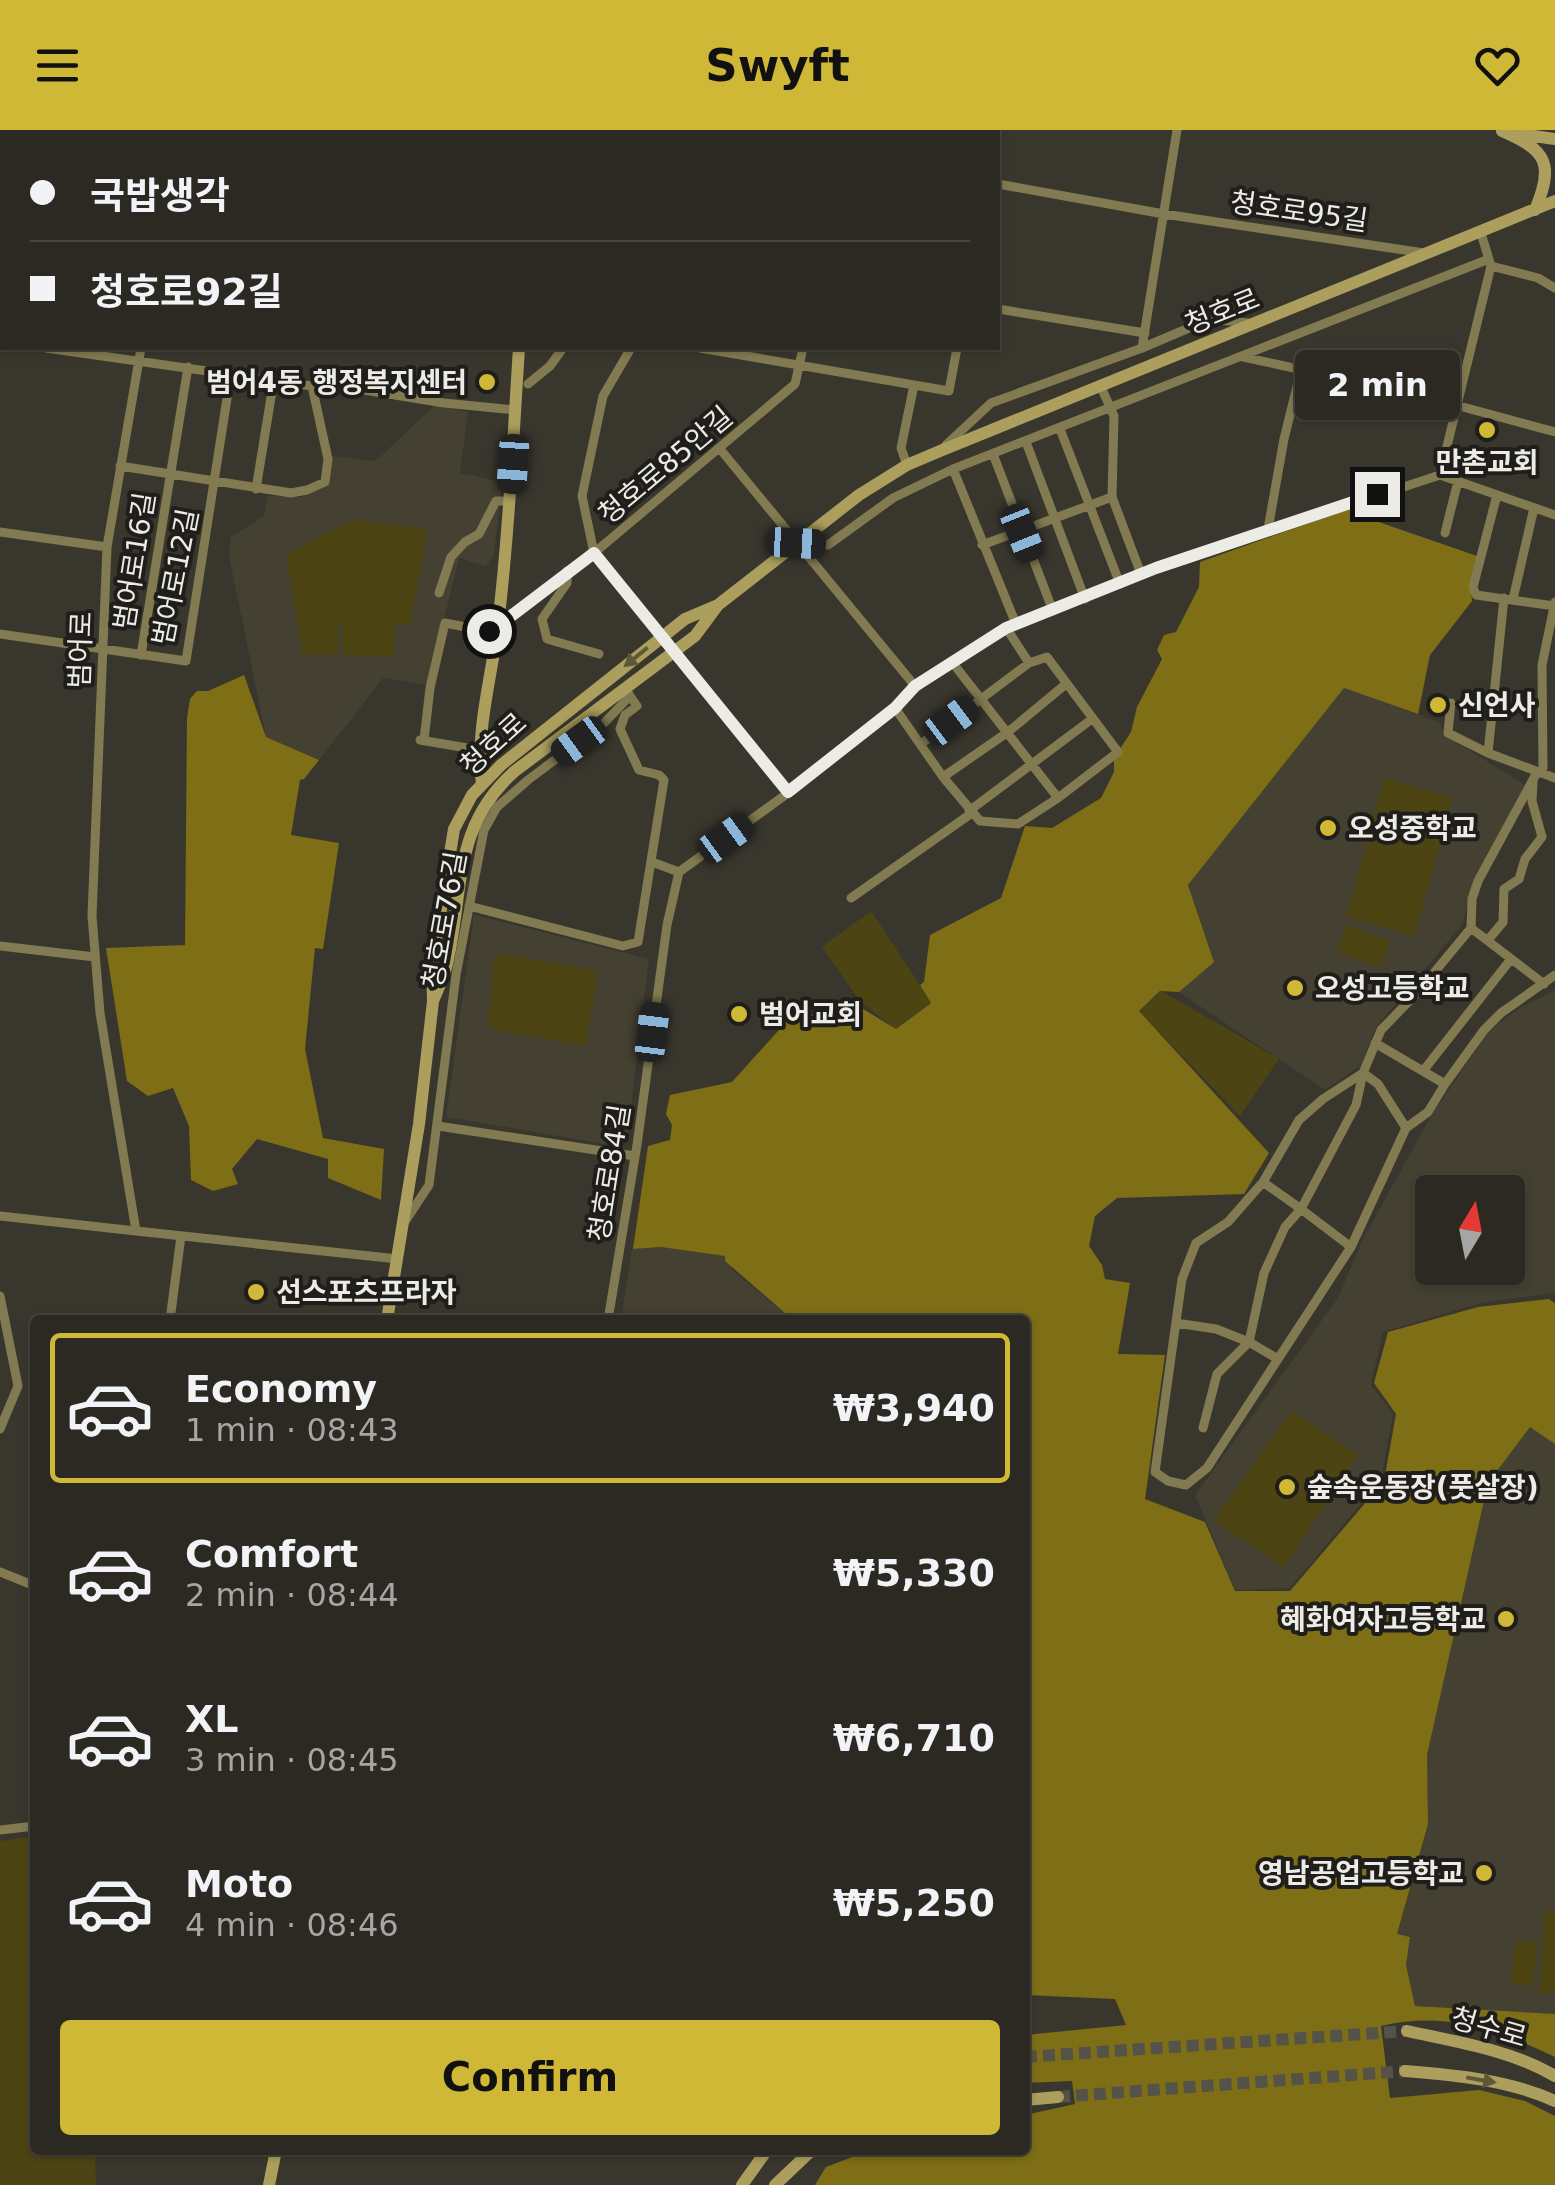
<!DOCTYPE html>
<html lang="en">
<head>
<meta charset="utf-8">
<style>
  :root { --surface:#2b2922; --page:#33312a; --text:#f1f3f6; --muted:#a6a6a5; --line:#474540; --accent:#d0b837 }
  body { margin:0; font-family:"DejaVu Sans","Noto Sans KR",sans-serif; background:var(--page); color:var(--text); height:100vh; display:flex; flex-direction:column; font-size:38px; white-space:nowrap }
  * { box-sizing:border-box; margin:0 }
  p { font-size:32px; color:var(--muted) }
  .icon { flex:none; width:55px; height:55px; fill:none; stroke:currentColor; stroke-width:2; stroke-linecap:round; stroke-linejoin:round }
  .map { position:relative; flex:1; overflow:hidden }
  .drawer { position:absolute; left:30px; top:1185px; width:1000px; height:840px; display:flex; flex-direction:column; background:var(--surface); border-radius:10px; box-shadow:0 2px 8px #0004,0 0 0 2px var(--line) }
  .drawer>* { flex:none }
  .banner { position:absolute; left:0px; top:0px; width:1000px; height:220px; box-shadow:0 2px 8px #0004,0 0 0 2px var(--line); display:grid; align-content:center; height:220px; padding:0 30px; background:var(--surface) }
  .needle { width:65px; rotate:10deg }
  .controls { position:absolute; left:1415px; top:1045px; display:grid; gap:20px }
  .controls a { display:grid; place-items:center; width:110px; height:110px; border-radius:10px; background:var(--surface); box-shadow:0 2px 8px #0004,0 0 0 2px var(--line); font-size:50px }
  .end { position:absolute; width:45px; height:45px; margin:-22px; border:12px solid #ecebe5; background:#111; box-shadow:0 0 0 5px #111 }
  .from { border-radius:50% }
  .bubble { position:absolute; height:70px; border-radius:10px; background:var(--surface); box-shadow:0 2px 8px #0004,0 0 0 2px var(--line); font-size:32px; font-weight:700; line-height:70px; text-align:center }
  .car { position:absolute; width:30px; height:60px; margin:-30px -15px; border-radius:12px; box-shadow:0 0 8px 2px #0007; background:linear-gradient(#222 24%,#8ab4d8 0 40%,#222 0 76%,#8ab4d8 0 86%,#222 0) }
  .banner b { display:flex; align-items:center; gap:35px; height:95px; font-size:38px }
  .banner b+b { border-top:2px solid var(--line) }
  .banner i { width:25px; height:25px; background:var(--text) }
  ul { padding:18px 0 0; list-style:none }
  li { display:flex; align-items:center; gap:30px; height:150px; margin:0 20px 15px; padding:0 10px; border:5px solid transparent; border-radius:10px }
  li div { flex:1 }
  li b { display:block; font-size:38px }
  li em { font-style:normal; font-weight:700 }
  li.selected { border-color:var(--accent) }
  li>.icon { width:90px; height:90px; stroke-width:1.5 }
  .action { display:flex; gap:20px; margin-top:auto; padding:20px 30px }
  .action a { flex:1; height:115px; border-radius:10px; background:var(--accent); color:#111; font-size:40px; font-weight:700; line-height:115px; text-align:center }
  header { display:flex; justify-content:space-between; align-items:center; height:130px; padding:0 30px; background:var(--accent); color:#111; font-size:45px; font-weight:700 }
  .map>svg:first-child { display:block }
  .built { fill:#444132; fill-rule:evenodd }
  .green { fill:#4d4414 }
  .forest { fill:#7e6e15 }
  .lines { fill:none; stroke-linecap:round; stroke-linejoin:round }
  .secondary-tunnel { stroke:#545249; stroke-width:12; stroke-dasharray:12 6; stroke-linecap:butt }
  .street { stroke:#827a51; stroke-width:9 }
  .secondary { stroke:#ac9f5d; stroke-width:12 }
  .oneway { fill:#5e5838 }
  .route { stroke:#ecebe5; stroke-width:12 }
  .poi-dot { fill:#d0b837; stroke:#1f1e1a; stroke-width:4 }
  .labels { text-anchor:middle; stroke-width:8; stroke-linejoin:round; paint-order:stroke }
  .street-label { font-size:28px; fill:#ecebe5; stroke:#1f1e1a }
  .poi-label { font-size:28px; font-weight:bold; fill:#ecebe5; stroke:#1f1e1a; text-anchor:start }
</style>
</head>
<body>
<header><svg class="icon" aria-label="menu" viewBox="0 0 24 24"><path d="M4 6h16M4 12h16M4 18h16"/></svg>Swyft<svg class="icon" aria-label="heart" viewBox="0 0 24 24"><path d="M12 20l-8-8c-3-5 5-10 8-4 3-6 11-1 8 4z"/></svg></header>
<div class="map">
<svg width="1555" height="2055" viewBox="0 0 1555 2055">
  <rect width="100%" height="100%" fill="#39372d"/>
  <path class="built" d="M435 275 468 282 460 343 502 352 494 425 486 436 459 428 428 555 383 548 319 630 266 607 229 426 231 407 264 386 268 366 301 367 326 354 331 326 374 331 379 328Z
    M1344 558 1439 592 1445 605 1525 655 1474 750 1462 795 1376 897 1360 936 1325 960 1179 862 1214 831 1188 755Z
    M474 785 649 829 628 1001 617 1016 446 987Z
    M1555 860V1163L1484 1172 1383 1202 1371 1255 1393 1284 1381 1350 1290 1458 1235 1460 1195 1365 1338 1168 1363 1109 1431 986 1488 902 1520 878ZM1432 1062H1508V1138H1432Z
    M661 1117 726 1126 733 1141 793 1190H621L632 1119Z
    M1530 1296 1555 1314V1884L1415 1876 1406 1835 1410 1807 1397 1805 1428 1694 1427 1625 1488 1353Z"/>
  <path class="green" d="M353 389 424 399 427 405 410 495H394V526L343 525 342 494 338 495 339 524 303 525 286 425Z
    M1384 648 1453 667 1415 806 1346 787Z
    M871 781 931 872 895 899 859 870 822 817Z
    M1346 795 1390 810 1381 837 1336 822Z
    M500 823 598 841 586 916 491 899 488 894 494 828Z
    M1161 861 1279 929 1240 986 1139 881Z
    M1292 1281 1358 1325 1284 1437 1213 1390Z
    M35 1706V2020H95L96 2055H0V1711Z
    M1545 1780 1555 1781V1864L1539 1863Z
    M1516 1809 1538 1813 1532 1856 1510 1853Z"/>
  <path class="forest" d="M1377 369 1370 389 1477 426 1470 454 1472 471 1430 525 1418 584 1344 558 1188 755 1214 832 1179 862 1160 861 1139 881 1269 1023 1244 1064 1117 1068 1095 1086 1089 1116 1102 1135 1105 1149 1130 1153 1118 1224 1165 1225 1145 1369 1205 1392 1235 1461H1290L1384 1351 1396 1284 1374 1253 1388 1202 1478 1177 1549 1169 1555 1173V1314L1530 1297 1488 1353 1427 1625 1428 1694 1397 1804 1410 1807 1406 1835 1415 1876 1555 1884V1927C1497 1899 1445 1881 1381 1896L1390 1968 1479 1960 1525 1971 1555 1986V2055H815L826 2037 871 2020H1025V1985L1075 1974 1072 1951 1025 1953V1905L1126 1895 1115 1869 1025 1865V1190H793L725 1131V1126L661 1117 633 1119 648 1016 670 1010 672 995 666 984 670 965 732 952 787 891 855 874 896 899 931 873 920 855 924 852 930 805 1001 768 1025 696 1052 698 1101 668 1114 642V628L1131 602 1137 577 1162 529 1157 520 1164 505 1176 502 1199 457 1200 432Z
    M244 545 266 607 319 630 304 649 300 650 291 705 339 713 323 819 315 818 305 919 323 1008 384 1019 381 1070 328 1048V1029L257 1009 232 1039 238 1054 213 1061 191 1050 189 996 173 958 148 966 127 951 106 818 185 815 187 588 190 569 197 561H208Z"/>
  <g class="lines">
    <path class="secondary-tunnel" d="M1025 1927 1407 1901
      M1058 1967 1405 1941"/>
    <path class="street" d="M670 0 685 2
      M86 2 87 0
      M155 2 156 0
      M212 2 213 0
      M856 2 857 0
      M0 17H2
      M998 54 1164 84 1424 123
      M0 61 2 62
      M0 103H2
      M1491 136 1538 148 1555 158
      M998 179 1145 203
      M0 211H2
      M46 218 312 256 328 254 444 273 516 280
      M141 218 107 417 92 786 100 883 136 1101 398 1129
      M631 218 603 266 582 366 594 423 788 663
      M700 218 949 261 957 218
      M1142 218 1177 0
      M1243 227 1419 265 1555 302
      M528 254 550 236 563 218
      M1101 257 1114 286 1112 367 1141 444
      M1060 299 1120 454
      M1026 312 1085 469
      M946 315 991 273 1142 218 1210 189 1248 193
      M720 319 915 556
      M993 324 1053 481
      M907 335 901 318 914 255
      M120 336 291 363 307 360 325 352 328 329 312 256
      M953 339 1016 494
      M1440 345 1491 136 1481 103
      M256 359 274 249
      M1497 365 1473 457 1476 465 1555 476
      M1268 399 1284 309 1301 240
      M0 402 107 417
      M1445 403 1458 351
      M799 413 828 415 893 368 953 339 1489 129
      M982 415 1112 367
      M567 441V453L542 489 547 509 599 524
      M439 463 451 427 465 412 479 404 496 371H510
      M1513 469 1534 378
      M498 496 594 423 795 254 803 218
      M1007 499 1029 533
      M0 504 186 531 231 243
      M141 525 188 237
      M952 532 1058 668
      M1451 573 1448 603 1488 623 1555 648
      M895 578 943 647 980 691 1018 694 1058 668 1118 622 1047 527 1029 533 921 614
      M420 610 479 620
      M424 610 430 558 445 493 497 503
      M1488 623 1504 468
      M943 647 1008 602 1066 554
      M969 681 1092 589
      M652 732 679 742
      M851 768 972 683
      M469 776 623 816 638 812 664 650 659 645 639 640 620 599 625 585 637 576 630 566
      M1471 798 1544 854
      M1488 810 1503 792 1504 759 1519 749 1525 729 1542 707 1532 671 1533 652
      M0 816 95 827
      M1375 913 1445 954 1428 982 1406 998 1351 1117 1301 1079 1356 975 1363 943 1378 954 1406 998
      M1423 941 1511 829
      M1445 954 1484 900 1501 883 1555 845
      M438 996 635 1026
      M1263 1052 1301 1079 1285 1097 1264 1143 1249 1212 1278 1229 1207 1338 1186 1355 1168 1351 1155 1342 1182 1149 1196 1113 1228 1092 1263 1052 1299 990 1323 969 1363 943 1381 900 1418 862 1471 798 1472 769 1478 751 1535 646 1543 638 1542 535 1555 472
      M0 1086 136 1101
      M406 1090 429 1055 456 845 484 700 497 677 528 650 604 593 630 566 625 558
      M0 1166 18 1256 0 1299
      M170 1190 181 1106
      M608 1190 637 1015 667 795 679 742 788 663 895 578 927 547 1016 494 1156 438 1440 345 1555 385
      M1176 1193 1216 1199 1249 1212 1217 1244 1203 1298
      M1278 1229 1351 1117
      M0 1442 35 1456
      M0 1700 35 1696"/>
    <path class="secondary" d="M1502 1C1546 20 1555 33 1535 80
      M543 2 544 0
      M1520 4 1555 9
      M482 654C475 601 492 547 498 494 509 402 513 310 519 218
      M433 871C438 859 444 847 447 834 464 761 452 696 515 641L695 506 718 475 859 365 907 335 940 321 1555 71
      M387 1190 419 994 433 871 432 834 454 699 472 665 501 635 685 489 718 475
      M1407 1901C1457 1912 1511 1920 1555 1946
      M1405 1941C1455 1945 1509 1950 1555 1971
      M1025 1970 1058 1967
      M269 2055 276 2020
      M742 2055 767 2020
      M775 2055 812 2020"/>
  </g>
  <defs><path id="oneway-solid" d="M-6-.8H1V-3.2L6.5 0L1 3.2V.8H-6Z" transform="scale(2.5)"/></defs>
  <g class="oneway">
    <use href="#oneway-solid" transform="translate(636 527) rotate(141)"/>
    <use href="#oneway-solid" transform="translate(1481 1950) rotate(10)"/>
  </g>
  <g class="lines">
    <path class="route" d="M489 501 497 503 498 496 594 423 788 662 895 578 915 556 1006 498 1156 438 1377 364"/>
  </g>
  <g class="poi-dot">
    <circle cx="487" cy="252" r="10"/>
    <circle cx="1487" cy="300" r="10"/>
    <circle cx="1438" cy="575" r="10"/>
    <circle cx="1328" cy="698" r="10"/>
    <circle cx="1295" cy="858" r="10"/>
    <circle cx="739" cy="884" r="10"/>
    <circle cx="256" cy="1162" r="10"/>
    <circle cx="1287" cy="1357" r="10"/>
    <circle cx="1506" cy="1489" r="10"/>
    <circle cx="1484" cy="1743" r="10"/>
  </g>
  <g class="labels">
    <g class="street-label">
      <text transform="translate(1299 81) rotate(8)" y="10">청호로95길</text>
      <text transform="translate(1222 181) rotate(-22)" y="10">청호로</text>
      <text transform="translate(665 335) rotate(-40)" y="10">청호로85안길</text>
      <text transform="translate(134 431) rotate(-81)" y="10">범어로16길</text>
      <text transform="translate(175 447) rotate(-79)" y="10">범어로12길</text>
      <text transform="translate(80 520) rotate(-88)" y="10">범어로</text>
      <text transform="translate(493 614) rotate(-42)" y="10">청호로</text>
      <text transform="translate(444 790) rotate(-80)" y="10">청호로76길</text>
      <text transform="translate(609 1043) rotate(-81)" y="10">청호로84길</text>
      <text transform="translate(1489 1897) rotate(16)" y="10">청수로</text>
    </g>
    <g class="poi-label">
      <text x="467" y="262" text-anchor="end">범어4동 행정복지센터</text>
      <text x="1487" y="342" text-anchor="middle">만촌교회</text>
      <text x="1458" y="585">신언사</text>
      <text x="1348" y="708">오성중학교</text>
      <text x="1315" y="868">오성고등학교</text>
      <text x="759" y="894">범어교회</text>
      <text x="276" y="1172">선스포츠프라자</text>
      <text x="1307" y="1367">숲속운동장(풋살장)</text>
      <text x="1486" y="1499" text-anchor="end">혜화여자고등학교</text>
      <text x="1464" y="1753" text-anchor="end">영남공업고등학교</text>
    </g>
  </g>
</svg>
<div class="controls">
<a><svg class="needle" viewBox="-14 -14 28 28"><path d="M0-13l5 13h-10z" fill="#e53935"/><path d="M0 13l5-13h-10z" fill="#a6a6a5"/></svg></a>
</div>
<i class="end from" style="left:489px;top:501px"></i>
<i class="end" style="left:1377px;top:364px"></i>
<div class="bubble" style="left:1295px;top:220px;width:165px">2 min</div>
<i class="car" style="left:513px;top:334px;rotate:184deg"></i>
<i class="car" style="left:1022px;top:403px;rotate:158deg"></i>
<i class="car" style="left:796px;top:413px;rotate:93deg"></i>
<i class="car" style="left:951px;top:591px;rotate:53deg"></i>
<i class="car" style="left:579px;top:611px;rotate:234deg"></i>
<i class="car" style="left:726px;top:708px;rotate:54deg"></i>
<i class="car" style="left:652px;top:902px;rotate:7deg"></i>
<div class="banner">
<b><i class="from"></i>국밥생각</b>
<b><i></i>청호로92길</b>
</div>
<section class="drawer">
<ul>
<li class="selected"><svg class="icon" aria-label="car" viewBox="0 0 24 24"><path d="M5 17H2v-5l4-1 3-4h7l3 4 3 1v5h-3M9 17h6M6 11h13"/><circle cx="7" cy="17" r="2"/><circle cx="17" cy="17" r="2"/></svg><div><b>Economy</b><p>1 min · 08:43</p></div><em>₩3,940</em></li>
<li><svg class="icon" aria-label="car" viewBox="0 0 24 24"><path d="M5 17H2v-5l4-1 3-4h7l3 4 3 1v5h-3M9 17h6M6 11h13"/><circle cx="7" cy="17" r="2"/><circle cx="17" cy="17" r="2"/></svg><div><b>Comfort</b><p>2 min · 08:44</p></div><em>₩5,330</em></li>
<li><svg class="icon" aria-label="car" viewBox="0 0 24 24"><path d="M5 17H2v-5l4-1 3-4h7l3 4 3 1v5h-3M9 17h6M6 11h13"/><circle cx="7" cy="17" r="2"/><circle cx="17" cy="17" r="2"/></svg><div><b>XL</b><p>3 min · 08:45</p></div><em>₩6,710</em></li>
<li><svg class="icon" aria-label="car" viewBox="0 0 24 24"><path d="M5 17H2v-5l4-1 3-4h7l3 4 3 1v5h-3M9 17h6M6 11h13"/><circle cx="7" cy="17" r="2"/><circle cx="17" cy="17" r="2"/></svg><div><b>Moto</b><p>4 min · 08:46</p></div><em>₩5,250</em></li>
</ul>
<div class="action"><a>Confirm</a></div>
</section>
</div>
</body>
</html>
